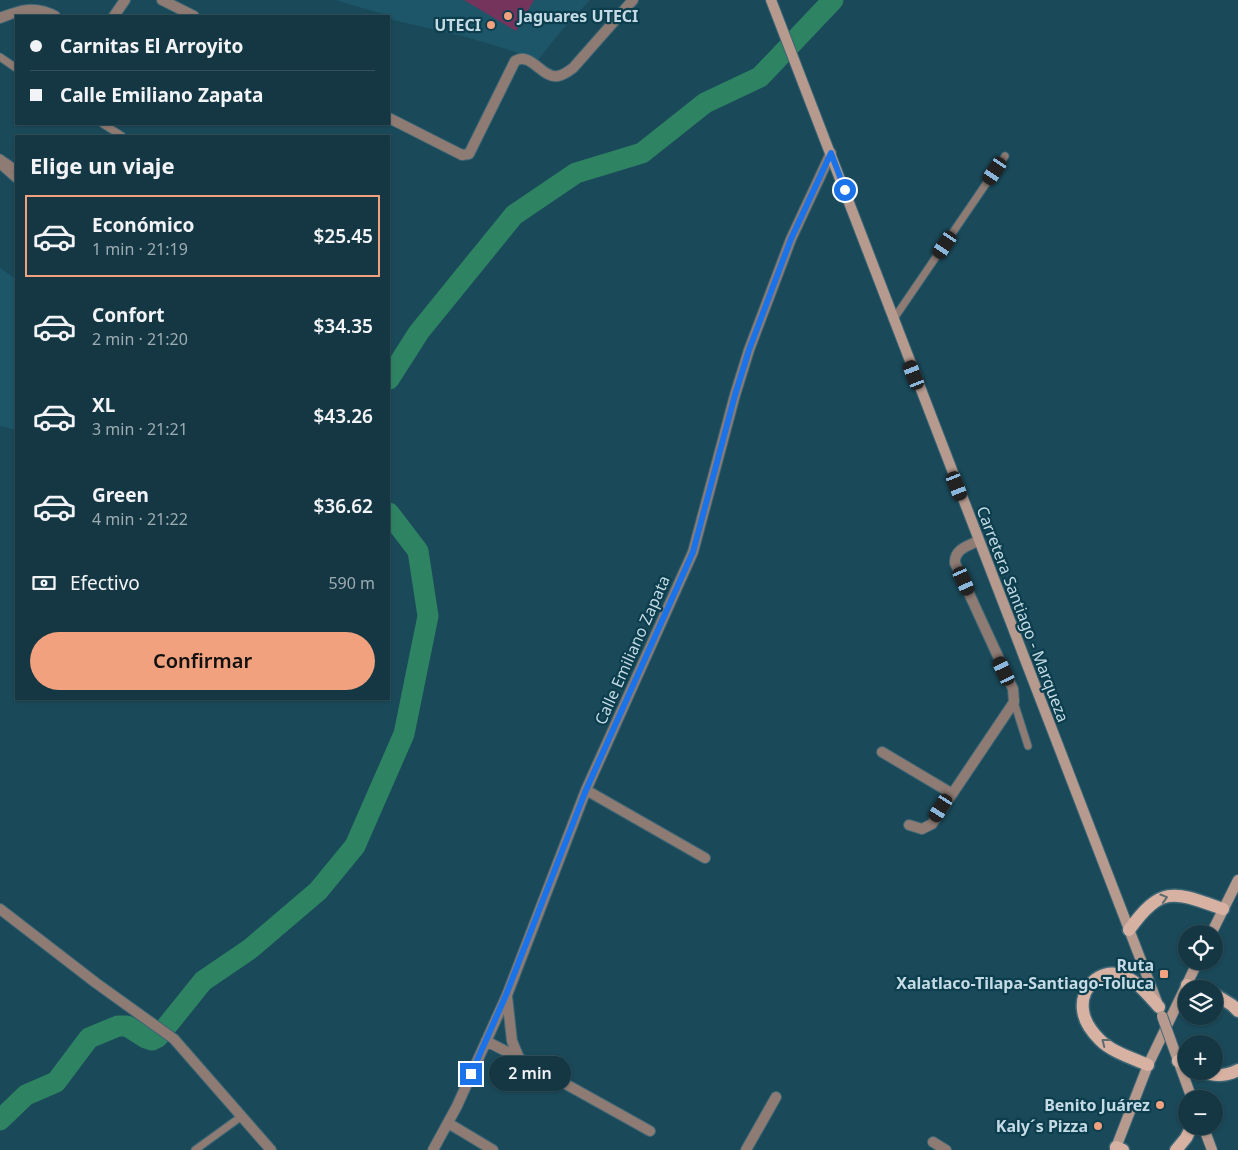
<!DOCTYPE html>
<html lang="es">
<head>
<meta charset="utf-8">
<style>
  :root { --surface:#143743; --page:#1d3f4a; --text:#f1f3f6; --muted:#9dacb2; --line:#33515c; --accent:#f1a17d }
  body { margin:0; font-family:"Noto Sans",sans-serif; background:var(--page); color:var(--text); height:100vh; display:flex; flex-direction:column; font-size:19px; white-space:nowrap }
  * { box-sizing:border-box; margin:0 }
  p { font-size:16px; color:var(--muted) }
  .icon { flex:none; width:28px; height:28px; fill:none; stroke:currentColor; stroke-width:2; stroke-linecap:round; stroke-linejoin:round }
  .map { position:relative; flex:1; overflow:hidden }
  .sheet { position:absolute; left:15px; top:135px; width:375px; height:565px; display:flex; flex-direction:column; background:var(--surface); border-radius:0px; box-shadow:0 1px 4px #0004,0 0 0 1px var(--line) }
  .sheet>* { flex:none }
  .guide { position:absolute; left:15px; top:15px; width:375px; height:110px; border-radius:0px; box-shadow:0 1px 4px #0004,0 0 0 1px var(--line); display:grid; align-content:center; height:110px; padding:0 15px; background:var(--surface) }
  .fabs { position:absolute; left:1178px; top:925px; display:grid; gap:10px }
  .fabs a { display:grid; place-items:center; width:45px; height:45px; border-radius:50%; background:var(--surface); box-shadow:0 1px 4px #0004,0 0 0 1px var(--line); font-size:25px }
  .end { position:absolute; width:22px; height:22px; margin:-11px; border:6px solid #1a73e8; background:#fff; box-shadow:0 0 0 2px #fff }
  .from { border-radius:50% }
  .bubble { position:absolute; height:35px; border-radius:18px; background:var(--surface); box-shadow:0 1px 4px #0004,0 0 0 1px var(--line); font-size:16px; font-weight:600; line-height:35px; text-align:center }
  .car { position:absolute; width:15px; height:30px; margin:-15px -8px; border-radius:6px; box-shadow:0 0 4px 1px #0007; background:linear-gradient(#222 24%,#8ab4d8 0 40%,#222 0 76%,#8ab4d8 0 86%,#222 0) }
  .guide b { display:flex; align-items:center; gap:18px; height:48px; font-size:19px }
  .guide b+b { border-top:1px solid var(--line) }
  .guide i { width:12px; height:12px; background:var(--text) }
  ul { padding:0; list-style:none }
  li { display:flex; align-items:center; gap:15px; height:82px; margin:0 10px 8px; padding:0 5px; border:2px solid transparent; border-radius:0px }
  li div { flex:1 }
  li b { display:block; font-size:19px }
  li em { font-style:normal; font-weight:600 }
  li.current { border-color:var(--accent) }
  li>.icon { width:45px; height:45px; stroke-width:1.5 }
  h2 { padding:0 15px; font-size:22px; line-height:60px }
  .pay { display:flex; align-items:center; gap:12px; height:55px; padding:0 15px; font-size:19px }
  .pay p { margin-inline-start:auto }
  .primary-button { display:flex; gap:10px; margin-top:auto; padding:10px 15px }
  .primary-button a { flex:1; height:58px; border-radius:30px; background:var(--accent); color:#111; font-size:20px; font-weight:600; line-height:58px; text-align:center }
  .map>svg:first-child { display:block }
  .built { fill:#1c5668 }
  .green { fill:#75345c }
  .lines { fill:none; stroke-linecap:round; stroke-linejoin:round }
  .river { stroke:#2e8363; stroke-width:21 }
  .service-casing { stroke:#3c6675; stroke-width:9 }
  .minor-casing { stroke:#3c6675; stroke-width:12 }
  .secondary-casing { stroke:#3c6675; stroke-width:12 }
  .primary-casing { stroke:#3c6675; stroke-width:15 }
  .service { stroke:#8e7b73; stroke-width:7 }
  .minor { stroke:#8e7b73; stroke-width:10 }
  .secondary { stroke:#b79a8e; stroke-width:10 }
  .primary { stroke:#d7b2a2; stroke-width:12 }
  .secondary-bridge-casing { stroke:#3c6675; stroke-width:12; stroke-linecap:butt }
  .secondary-bridge { stroke:#b79a8e; stroke-width:10 }
  .oneway { stroke:#5e6c70 }
  .route { stroke:#1a73e8; stroke-width:6 }
  .poi-dot { fill:#f1a17d; stroke:#0d3e4e; stroke-width:2 }
  .labels { text-anchor:middle; stroke-width:4.5; stroke-linejoin:round; paint-order:stroke }
  .poi-label { font-size:16px; font-weight:bold; fill:#c4dbe5; stroke:#0d3e4e; text-anchor:end }
  .street-label { font-size:16px; fill:#c4dbe5; stroke:#0d3e4e }
</style>
</head>
<body>
<div class="map">
<svg width="1238" height="1150" viewBox="0 0 1238 1150">
  <rect width="100%" height="100%" fill="#1a4959"/>
  <path class="built" d="M335 0H590L561 31 539 59 466 37 393 20 389 16Z
    M0 268 16 279V430L0 426Z"/>
  <path class="green" d="M464 0H534L516 31Z"/>
  <g class="lines">
    <path class="river" d="M389 379 419 332 514 215 576 173 642 153 705 103 760 77 833 0
      M0 1120 26 1095 56 1082 89 1038 118 1026H127L146 1038 152 1040 158 1037 203 981 250 949 318 891 355 846 404 734 428 616 418 551 389 513"/>
    <g class="service-casing">
      <path id="service" d="M0 57 16 68
        M103 124 122 136
        M0 158 16 169
        M0 165 16 179
        M893 320 1005 156
        M1014 702 1028 746
        M195 1150 242 1116"/>
    </g>
    <g class="minor-casing">
      <path id="minor" d="M162 0 194 16
        M114 16 125 0
        M0 18C20 10 35 5 55 16
        M389 118 462 155 469 154 515 61C531 51 542 79 558 76 564 75 569 71 573 68L633 0
        M882 752 951 793
        M586 790 705 858
        M909 825 922 829 932 824 1014 702 1013 689 955 563C954 549 968 546 978 541
        M0 909 96 983 174 1039 271 1150
        M507 996 512 1041 519 1058 650 1131
        M486 1041 519 1058
        M448 1123 493 1150
        M933 1142 946 1150
        M433 1150 457 1106 507 995 586 790 693 552 735 395 749 350 791 239 831 153
        M746 1150 776 1097"/>
    </g>
    <g class="secondary-casing">
      <path id="secondary" d="M771 0 1157 1002
        M1211 934 1238 880
        M1171 1041 1192 1099
        M1203 1126 1212 1150
        M1115 1150 1148 1065 1198 961"/>
    </g>
    <g class="primary-casing">
      <path id="primary" d="M1129 930C1162 884 1175 892 1223 909
        M1187 985 1200 989
        M1214 994 1232 1005 1238 1011
        M1178 1061 1186 1065
        M1148 1065C1132 1058 1112 1052 1100 1040 1092 1032 1084 1021 1083 1010 1080 989 1099 968 1121 975 1137 980 1148 995 1159 1007
        M1199 1071C1214 1076 1224 1077 1238 1070
        M1116 1147 1123 1150
        M1176 1150 1186 1138 1192 1126"/>
    </g>
    <use href="#service" class="service"/>
    <use href="#minor" class="minor"/>
    <use href="#secondary" class="secondary"/>
    <use href="#primary" class="primary"/>
    <g class="secondary-bridge-casing">
      <path id="secondary-bridge" d="M1162 1016 1171 1041"/>
    </g>
    <use href="#secondary-bridge" class="secondary-bridge"/>
  </g>
  <defs><path id="oneway-chevron" d="M-2-3.5L2.5 0L-2 3.5" fill="none" stroke-width="1.6" stroke-linecap="round" stroke-linejoin="round" transform="scale(1.25)"/></defs>
  <g class="oneway">
    <use href="#oneway-chevron" transform="translate(1164 898) rotate(-17)"/>
    <use href="#oneway-chevron" transform="translate(1105 1042) rotate(-142)"/>
  </g>
  <g class="lines">
    <path class="route" d="M471 1074 506 995 586 790 693 552 735 395 749 350 791 239 831 153 845 190"/>
  </g>
  <g class="poi-dot">
    <circle cx="508" cy="16" r="5"/>
    <circle cx="491" cy="25" r="5"/>
    <rect x="1159" y="969" width="10" height="10" rx="2.5"/>
    <circle cx="1160" cy="1105" r="5"/>
    <circle cx="1098" cy="1126" r="5"/>
  </g>
  <g class="labels">
    <g class="poi-label">
      <text x="518" y="22" text-anchor="start">Jaguares UTECI</text>
      <text x="481" y="31">UTECI</text>
      <text x="1154" y="971">Ruta<tspan x="1154" dy="18">Xalatlaco-Tilapa-Santiago-Toluca</tspan></text>
      <text x="1150" y="1111">Benito Juárez</text>
      <text x="1088" y="1132">Kaly´s Pizza</text>
    </g>
    <g class="street-label">
      <text transform="translate(1023 614) rotate(69)" y="6">Carretera Santiago - Marqueza</text>
      <text transform="translate(632 650) rotate(-66)" y="6">Calle Emiliano Zapata</text>
    </g>
  </g>
</svg>
<div class="fabs">
<a><svg class="icon" aria-label="locate" viewBox="0 0 24 24"><circle cx="12" cy="12" r="6"/><path d="M12 2v4M12 18v4M2 12h4M18 12h4"/></svg></a>
<a><svg class="icon" aria-label="layers" viewBox="0 0 24 24"><path d="M12 4l9 5-9 5-9-5zM3 14l9 5 9-5"/></svg></a>
<a>+</a>
<a>−</a>
</div>
<i class="end from" style="left:845px;top:190px"></i>
<i class="end" style="left:471px;top:1074px"></i>
<div class="bubble" style="left:489px;top:1056px;width:82px">2 min</div>
<i class="car" style="left:995px;top:171px;rotate:214deg"></i>
<i class="car" style="left:945px;top:245px;rotate:214deg"></i>
<i class="car" style="left:914px;top:375px;rotate:339deg"></i>
<i class="car" style="left:957px;top:486px;rotate:159deg"></i>
<i class="car" style="left:964px;top:581px;rotate:156deg"></i>
<i class="car" style="left:1004px;top:671px;rotate:335deg"></i>
<i class="car" style="left:941px;top:808px;rotate:212deg"></i>
<div class="guide">
<b><i class="from"></i>Carnitas El Arroyito</b>
<b><i></i>Calle Emiliano Zapata</b>
</div>
<section class="sheet">
<h2>Elige un viaje</h2>
<ul>
<li class="current"><svg class="icon" aria-label="car" viewBox="0 0 24 24"><path d="M5 17H2v-5l4-1 3-4h7l3 4 3 1v5h-3M9 17h6M6 11h13"/><circle cx="7" cy="17" r="2"/><circle cx="17" cy="17" r="2"/></svg><div><b>Económico</b><p>1 min · 21:19</p></div><em>$25.45</em></li>
<li><svg class="icon" aria-label="car" viewBox="0 0 24 24"><path d="M5 17H2v-5l4-1 3-4h7l3 4 3 1v5h-3M9 17h6M6 11h13"/><circle cx="7" cy="17" r="2"/><circle cx="17" cy="17" r="2"/></svg><div><b>Confort</b><p>2 min · 21:20</p></div><em>$34.35</em></li>
<li><svg class="icon" aria-label="car" viewBox="0 0 24 24"><path d="M5 17H2v-5l4-1 3-4h7l3 4 3 1v5h-3M9 17h6M6 11h13"/><circle cx="7" cy="17" r="2"/><circle cx="17" cy="17" r="2"/></svg><div><b>XL</b><p>3 min · 21:21</p></div><em>$43.26</em></li>
<li><svg class="icon" aria-label="car" viewBox="0 0 24 24"><path d="M5 17H2v-5l4-1 3-4h7l3 4 3 1v5h-3M9 17h6M6 11h13"/><circle cx="7" cy="17" r="2"/><circle cx="17" cy="17" r="2"/></svg><div><b>Green</b><p>4 min · 21:22</p></div><em>$36.62</em></li>
</ul>
<div class="pay"><svg class="icon" aria-label="cash" viewBox="0 0 24 24"><path d="M3 7h18v10H3z"/><circle cx="12" cy="12" r="2"/></svg>Efectivo<p>590 m</p></div>
<div class="primary-button"><a>Confirmar</a></div>
</section>
</div>
</body>
</html>
